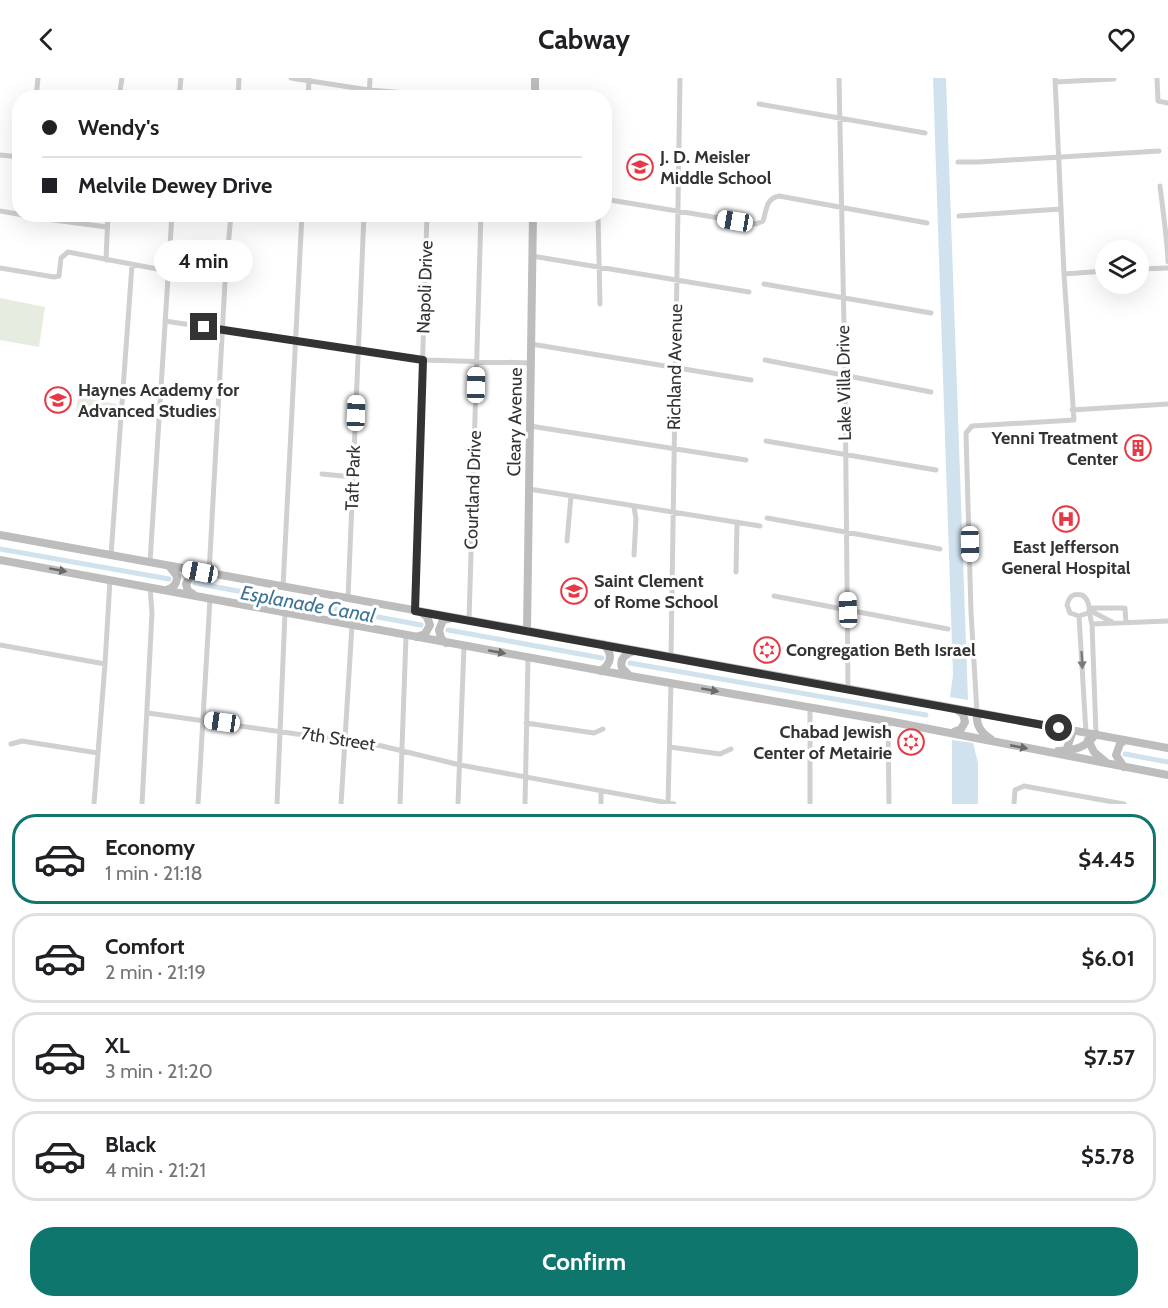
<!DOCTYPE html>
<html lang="en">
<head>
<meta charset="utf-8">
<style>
  :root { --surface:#fff; --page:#f2f2f2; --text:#202124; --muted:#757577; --line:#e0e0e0; --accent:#0f766e }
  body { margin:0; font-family:Cabin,sans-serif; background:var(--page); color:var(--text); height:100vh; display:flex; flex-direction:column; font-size:22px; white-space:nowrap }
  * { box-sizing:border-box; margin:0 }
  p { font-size:20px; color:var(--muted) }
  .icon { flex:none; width:33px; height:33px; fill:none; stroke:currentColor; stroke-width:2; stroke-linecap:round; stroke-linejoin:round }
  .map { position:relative; height:726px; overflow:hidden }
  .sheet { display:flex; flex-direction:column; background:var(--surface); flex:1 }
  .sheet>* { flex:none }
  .guide { position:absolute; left:12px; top:12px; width:600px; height:132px; border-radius:24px; box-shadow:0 6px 24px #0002; display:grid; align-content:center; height:132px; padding:0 30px; background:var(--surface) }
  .fabs { position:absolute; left:1095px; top:162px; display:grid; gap:12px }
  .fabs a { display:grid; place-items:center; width:54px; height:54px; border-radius:50%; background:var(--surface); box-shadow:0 6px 24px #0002; font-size:30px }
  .end { position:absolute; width:27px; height:27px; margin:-14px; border:8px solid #333; background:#fff; box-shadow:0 0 0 3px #fff }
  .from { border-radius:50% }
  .bubble { position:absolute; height:42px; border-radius:21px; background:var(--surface); box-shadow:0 6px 24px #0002; font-size:20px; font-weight:800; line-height:42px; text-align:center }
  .car { position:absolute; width:18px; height:36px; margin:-18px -9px; border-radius:8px; box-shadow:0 0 4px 2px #0007; background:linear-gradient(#fff 24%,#345 0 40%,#fff 0 76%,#345 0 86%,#fff 0) }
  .guide b { display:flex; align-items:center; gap:21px; height:57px; font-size:22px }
  .guide b+b { border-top:2px solid var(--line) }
  .guide i { width:15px; height:15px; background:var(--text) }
  ul { padding:10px 0 0; list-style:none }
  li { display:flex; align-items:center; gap:18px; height:90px; margin:0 12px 9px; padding:0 18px; border:3px solid var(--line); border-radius:24px }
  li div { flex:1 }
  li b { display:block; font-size:22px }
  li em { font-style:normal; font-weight:800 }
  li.active { border-color:var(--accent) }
  li>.icon { width:54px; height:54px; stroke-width:1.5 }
  .button { display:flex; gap:12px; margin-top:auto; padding:12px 30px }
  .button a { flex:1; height:69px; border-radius:24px; background:var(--accent); color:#fff; font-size:24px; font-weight:800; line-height:69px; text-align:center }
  header { display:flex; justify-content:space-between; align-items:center; height:78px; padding:0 30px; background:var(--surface); font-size:27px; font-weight:800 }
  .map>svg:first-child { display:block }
  .green { fill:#e6ecdf }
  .water { fill:#cfe2ee }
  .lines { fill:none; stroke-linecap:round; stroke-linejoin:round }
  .canal { stroke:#cfe2ee; stroke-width:5 }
  .street { stroke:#d0d0d0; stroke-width:5 }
  .secondary { stroke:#bdbdbd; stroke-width:8 }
  .oneway { fill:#6a6a6a }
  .oneway2 { fill:#7a7a7a }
  .route { stroke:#333; stroke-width:8 }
  .labels { text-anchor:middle; stroke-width:6; stroke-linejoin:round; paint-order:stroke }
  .poi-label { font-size:18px; font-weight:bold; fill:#333; stroke:#fff; text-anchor:start }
  .street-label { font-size:18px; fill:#333; stroke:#fff }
  .water-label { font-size:20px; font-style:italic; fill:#3f7597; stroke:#fff }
</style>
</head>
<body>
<header><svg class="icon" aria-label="back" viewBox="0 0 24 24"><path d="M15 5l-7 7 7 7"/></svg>Cabway<svg class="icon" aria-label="heart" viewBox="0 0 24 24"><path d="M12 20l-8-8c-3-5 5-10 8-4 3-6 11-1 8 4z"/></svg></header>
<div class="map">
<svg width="1168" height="726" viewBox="0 0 1168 726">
  <rect width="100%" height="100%" fill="#fff"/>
  <path class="green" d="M0 220 45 229 39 269 0 262Z
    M78 319 117 326 116 340 76 333Z"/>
  <path class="water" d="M933 0H946L968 622 950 619 953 597Z
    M952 662 973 665 978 685V726H952Z"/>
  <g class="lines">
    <path class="canal" d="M0 471 169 501
      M195 505 421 547
      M448 552 602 580
      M630 585 926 637
      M1125 676 1168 684"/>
    <path class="street" d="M291 0 369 12 431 17H535
      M839 0 845 297 848 610
      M1157 0 1158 23 1168 25
      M1055 4 1114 1
      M36 20 38 0
      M119 20 122 0
      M179 20 181 0
      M238 20 239 0
      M308 20 309 2
      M369 20 370 0
      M759 26 925 55
      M0 77 20 79
      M958 84H978L1159 73
      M1160 108C1163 134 1167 158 1168 184
      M604 121 756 146 763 143C767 132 765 121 779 118L927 145
      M0 133 46 141 107 149
      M598 136 600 226
      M959 138 1061 131
      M532 178 749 214
      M106 182 108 136
      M0 190 54 199 59 198 61 180 68 174 168 193
      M1138 191 1168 190
      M1064 196 1106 193
      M764 206 931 235
      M165 243 423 282 531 285
      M531 266 751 302
      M765 282 931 314
      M1072 332 1168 326
      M530 348 746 382
      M766 363 936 392
      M322 396 353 399
      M529 411 760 448
      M767 440 940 471
      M567 463 571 418
      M111 477 132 187
      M634 477 636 441 634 429
      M150 484 172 136
      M736 494 737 444
      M209 496 225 204 231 136
      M283 509 302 136
      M774 518 948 551
      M348 520 364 136
      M1089 530H1125L1126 545
      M1089 532 1112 544
      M415 533 427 136
      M1088 535 1079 538 1070 535 1067 527C1069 519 1072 515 1082 517 1092 523 1088 536 1092 546L1096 656
      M1079 538 1086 655
      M469 543 481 136
      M1092 546 1168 543
      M0 567 105 586
      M671 578 680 0
      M810 630V726
      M148 635 382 668 460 687 674 726
      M977 635 971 534 966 355 972 348 1074 342 1064 196 1055 0
      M888 643 889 726
      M526 645 594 655 603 651
      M11 666 22 663 98 675
      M670 669 720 676 731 671
      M94 726 105 586 110 502
      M142 726 152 535 150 509
      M198 726 210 521
      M277 726 285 535
      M341 726 352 547
      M400 726 406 558
      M458 726 464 568
      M525 726 528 580
      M601 726V713
      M668 726 671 605
      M1014 726 1015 712 1024 708 1124 726"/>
    <path class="secondary" d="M535 20V0
      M0 457 888 618 1168 670
      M0 482 630 598 888 643 1168 697
      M167 512C174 509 177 506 177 498L169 488
      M193 516 188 513 186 506 191 497 199 494
      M527 553 533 136
      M416 559 425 556 430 547 427 539 421 534
      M446 565 441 560 439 552 443 542 452 540
      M601 593C612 585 613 575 603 566
      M630 598 622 590C619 581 625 576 634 573
      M977 635C976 647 980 654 991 661
      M954 654 961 651 965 644 963 636 956 631
      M1088 662 1094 674 1107 685
      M1058 673C1076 672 1085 670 1096 656
      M1066 673 1073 653
      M1124 689 1116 677 1120 666 1125 662"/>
  </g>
  <defs><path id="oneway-solid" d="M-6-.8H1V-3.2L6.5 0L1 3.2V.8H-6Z" transform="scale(1.5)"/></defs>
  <g class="oneway">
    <use href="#oneway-solid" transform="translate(58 492) rotate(10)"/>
    <use href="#oneway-solid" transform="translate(497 574) rotate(10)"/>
    <use href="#oneway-solid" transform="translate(710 612) rotate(10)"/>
    <use href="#oneway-solid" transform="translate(1019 669) rotate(11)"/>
  </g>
  <use class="oneway2" href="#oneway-solid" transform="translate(1082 582) rotate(87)"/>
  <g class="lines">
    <path class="route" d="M204 249 423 282 415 533 1059 650"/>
  </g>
  <defs>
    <g id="school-ring" transform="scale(1.35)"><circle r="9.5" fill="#fff" stroke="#e63946" stroke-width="1.5"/><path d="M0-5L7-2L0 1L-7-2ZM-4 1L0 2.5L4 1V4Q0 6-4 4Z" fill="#e63946"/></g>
    <g id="building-ring" transform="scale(1.35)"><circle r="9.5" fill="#fff" stroke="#e63946" stroke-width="1.5"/><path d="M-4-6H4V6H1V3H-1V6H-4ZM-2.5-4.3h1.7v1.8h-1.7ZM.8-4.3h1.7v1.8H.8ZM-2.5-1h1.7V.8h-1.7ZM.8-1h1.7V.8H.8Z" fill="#e63946"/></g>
    <g id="hospital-ring" transform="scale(1.35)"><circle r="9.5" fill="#fff" stroke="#e63946" stroke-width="1.5"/><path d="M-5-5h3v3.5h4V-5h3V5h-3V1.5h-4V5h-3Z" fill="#e63946"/></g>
    <g id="synagogue-ring" transform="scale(1.35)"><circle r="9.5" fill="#fff" stroke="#e63946" stroke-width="1.5"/><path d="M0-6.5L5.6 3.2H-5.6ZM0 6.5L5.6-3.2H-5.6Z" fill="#e63946"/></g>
  </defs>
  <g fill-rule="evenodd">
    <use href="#school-ring" x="640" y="89"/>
    <use href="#school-ring" x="58" y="322"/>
    <use href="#building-ring" x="1138" y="370"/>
    <use href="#hospital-ring" x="1066" y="441"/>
    <use href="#school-ring" x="574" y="513"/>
    <use href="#synagogue-ring" x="767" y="572"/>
    <use href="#synagogue-ring" x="911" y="664"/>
  </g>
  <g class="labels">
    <g class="poi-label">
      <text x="660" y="85">J. D. Meisler<tspan x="660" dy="21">Middle School</tspan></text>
      <text x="78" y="318">Haynes Academy for<tspan x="78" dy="21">Advanced Studies</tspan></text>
      <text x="1118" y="366" text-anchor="end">Yenni Treatment<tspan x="1118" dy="21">Center</tspan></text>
      <text x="1066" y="475" text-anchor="middle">East Jefferson<tspan x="1066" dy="21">General Hospital</tspan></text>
      <text x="594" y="509">Saint Clement<tspan x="594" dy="21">of Rome School</tspan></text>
      <text x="786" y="578">Congregation Beth Israel</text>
      <text x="892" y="660" text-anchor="end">Chabad Jewish<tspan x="892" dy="21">Center of Metairie</tspan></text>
    </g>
    <g class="street-label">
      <text transform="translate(425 209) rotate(-88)" y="6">Napoli Drive</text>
      <text transform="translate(675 289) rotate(-89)" y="6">Richland Avenue</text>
      <text transform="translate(844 305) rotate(-91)" y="6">Lake Villa Drive</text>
      <text transform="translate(515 344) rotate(-89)" y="6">Cleary Avenue</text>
      <text transform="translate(353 400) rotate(-88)" y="6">Taft Park</text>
      <text transform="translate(473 412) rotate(-88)" y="6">Courtland Drive</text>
      <text transform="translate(338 661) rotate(9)" y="6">7th Street</text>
    </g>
    <g class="water-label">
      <text transform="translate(308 526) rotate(10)" y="7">Esplanade Canal</text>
    </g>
  </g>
</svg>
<div class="fabs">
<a><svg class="icon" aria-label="layers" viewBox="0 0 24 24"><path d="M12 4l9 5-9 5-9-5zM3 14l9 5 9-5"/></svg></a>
</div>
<i class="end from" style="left:1059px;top:650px"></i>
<i class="end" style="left:204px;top:249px"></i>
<div class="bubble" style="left:154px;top:162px;width:99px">4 min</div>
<i class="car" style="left:735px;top:143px;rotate:280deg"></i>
<i class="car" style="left:476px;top:307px;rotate:1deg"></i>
<i class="car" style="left:356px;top:335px;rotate:2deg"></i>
<i class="car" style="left:970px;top:466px;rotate:179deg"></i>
<i class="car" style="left:200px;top:494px;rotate:281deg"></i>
<i class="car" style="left:848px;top:532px;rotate:358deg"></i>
<i class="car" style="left:222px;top:644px;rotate:278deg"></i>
<div class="guide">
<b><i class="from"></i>Wendy's</b>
<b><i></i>Melvile Dewey Drive</b>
</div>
</div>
<section class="sheet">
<ul>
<li class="active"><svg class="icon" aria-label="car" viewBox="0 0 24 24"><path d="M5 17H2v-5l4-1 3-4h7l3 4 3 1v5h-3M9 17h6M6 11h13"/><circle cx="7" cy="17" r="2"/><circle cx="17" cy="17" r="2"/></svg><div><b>Economy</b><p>1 min · 21:18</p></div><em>$4.45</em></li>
<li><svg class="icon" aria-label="car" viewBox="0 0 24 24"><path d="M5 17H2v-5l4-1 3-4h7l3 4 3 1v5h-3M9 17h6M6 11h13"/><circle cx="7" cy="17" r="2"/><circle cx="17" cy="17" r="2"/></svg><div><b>Comfort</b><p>2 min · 21:19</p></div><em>$6.01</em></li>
<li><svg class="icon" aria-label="car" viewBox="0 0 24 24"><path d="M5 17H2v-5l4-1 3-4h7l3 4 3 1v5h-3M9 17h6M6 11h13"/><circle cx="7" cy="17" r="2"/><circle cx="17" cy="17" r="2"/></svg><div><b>XL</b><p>3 min · 21:20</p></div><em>$7.57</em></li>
<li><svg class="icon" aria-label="car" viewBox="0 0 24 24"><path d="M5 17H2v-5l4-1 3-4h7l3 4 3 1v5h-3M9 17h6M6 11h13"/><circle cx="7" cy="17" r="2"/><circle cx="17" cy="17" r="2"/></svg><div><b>Black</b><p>4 min · 21:21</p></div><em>$5.78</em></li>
</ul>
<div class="button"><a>Confirm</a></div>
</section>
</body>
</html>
